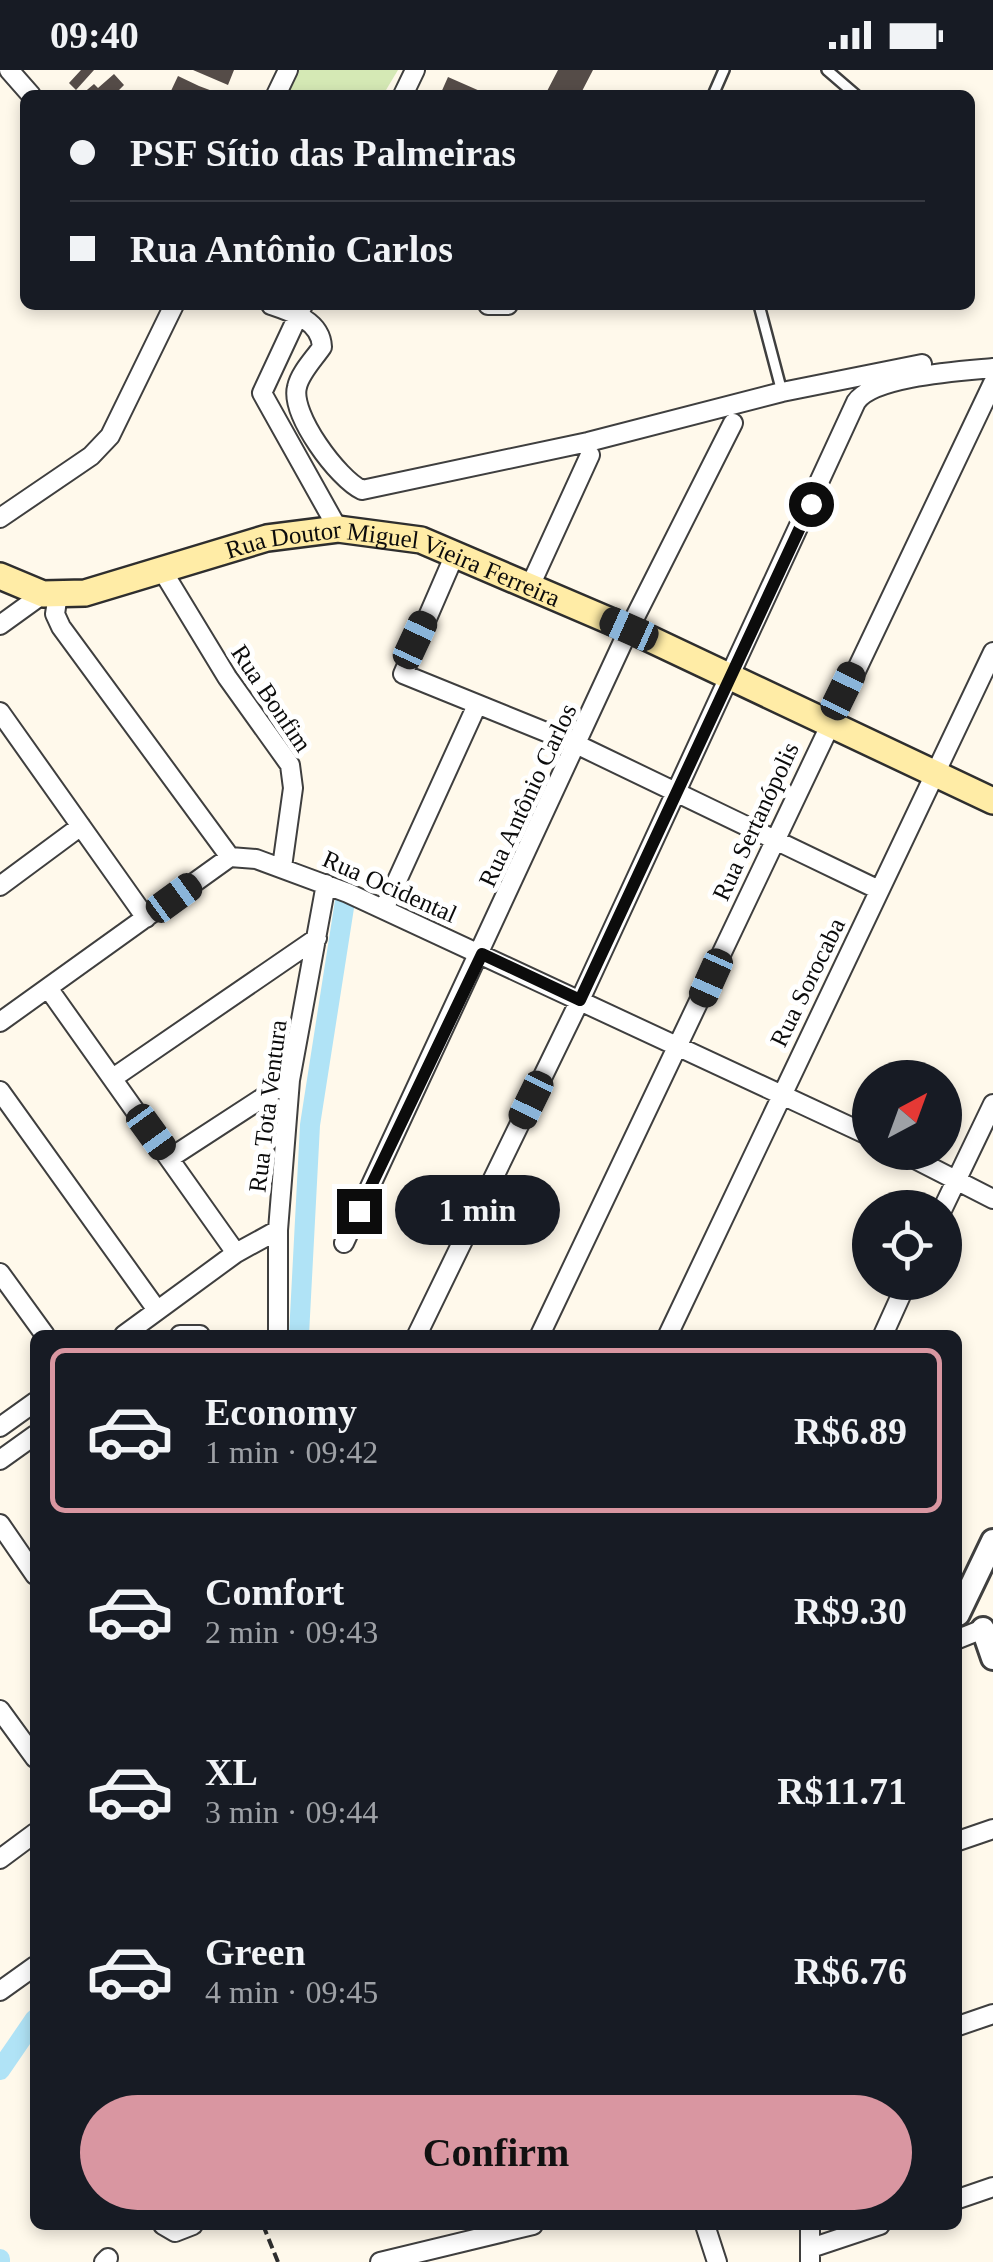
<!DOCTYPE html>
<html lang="en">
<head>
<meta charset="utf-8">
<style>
  :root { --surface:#171b24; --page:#20242c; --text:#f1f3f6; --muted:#9ea1a6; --line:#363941; --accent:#d996a1 }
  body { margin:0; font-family:Georgia,serif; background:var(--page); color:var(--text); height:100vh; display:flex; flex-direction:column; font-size:38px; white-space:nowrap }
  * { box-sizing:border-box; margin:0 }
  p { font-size:32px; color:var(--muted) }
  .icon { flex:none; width:55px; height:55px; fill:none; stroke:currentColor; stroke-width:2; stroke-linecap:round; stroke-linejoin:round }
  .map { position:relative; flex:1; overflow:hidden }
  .panel { position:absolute; left:30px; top:1260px; width:932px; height:900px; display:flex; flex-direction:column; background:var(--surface); border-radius:15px; box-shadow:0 5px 15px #0003 }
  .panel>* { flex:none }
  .top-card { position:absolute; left:20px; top:20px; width:955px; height:220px; border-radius:15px; box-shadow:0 5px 15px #0003; display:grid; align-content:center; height:220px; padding:0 50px; background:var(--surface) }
  .needle { width:65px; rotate:41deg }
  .fabs { position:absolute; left:852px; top:990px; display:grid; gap:20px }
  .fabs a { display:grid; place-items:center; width:110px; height:110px; border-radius:50%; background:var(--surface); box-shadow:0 5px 15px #0003; font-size:50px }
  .end { position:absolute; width:45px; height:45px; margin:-22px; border:12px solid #0c0c0c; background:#fff; box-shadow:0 0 0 5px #fff }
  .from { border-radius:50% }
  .bubble { position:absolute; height:70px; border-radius:35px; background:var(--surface); box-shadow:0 5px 15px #0003; font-size:32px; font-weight:800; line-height:70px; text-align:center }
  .car { position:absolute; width:30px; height:60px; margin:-30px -15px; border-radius:12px; box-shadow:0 0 8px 2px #0007; background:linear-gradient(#222 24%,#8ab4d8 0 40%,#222 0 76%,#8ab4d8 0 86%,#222 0) }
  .top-card b { display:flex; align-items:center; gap:35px; height:95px; font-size:38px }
  .top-card b+b { border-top:2px solid var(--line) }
  .top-card i { width:25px; height:25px; background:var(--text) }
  ul { padding:18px 0 0; list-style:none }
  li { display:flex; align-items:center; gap:30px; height:165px; margin:0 20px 15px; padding:0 30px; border:5px solid transparent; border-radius:15px }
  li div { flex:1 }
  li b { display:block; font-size:38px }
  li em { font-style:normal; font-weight:800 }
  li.on { border-color:var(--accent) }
  li>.icon { width:90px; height:90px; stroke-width:1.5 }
  .action { display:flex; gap:20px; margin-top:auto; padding:20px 50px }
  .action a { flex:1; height:115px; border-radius:60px; background:var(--accent); color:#111; font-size:40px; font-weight:800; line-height:115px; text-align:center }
  .status { display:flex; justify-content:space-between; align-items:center; height:70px; padding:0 50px; background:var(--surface); direction:ltr }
  .status svg { height:28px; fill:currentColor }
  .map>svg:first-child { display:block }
  .green { fill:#d5e9b5 }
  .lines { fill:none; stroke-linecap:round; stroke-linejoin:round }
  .canal { stroke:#b0e3f6; stroke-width:20 }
  .building { fill:#554c48 }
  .service-casing { stroke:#3f3f3f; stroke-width:14 }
  .minor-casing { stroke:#3f3f3f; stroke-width:22 }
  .tertiary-casing { stroke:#3f3f3f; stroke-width:28 }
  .secondary-casing { stroke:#2e2e2e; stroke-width:30 }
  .path { stroke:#2e2e2e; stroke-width:4; stroke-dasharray:10 5; stroke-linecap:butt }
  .service { stroke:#fff; stroke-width:9 }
  .minor { stroke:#fff; stroke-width:18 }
  .tertiary { stroke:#fff; stroke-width:22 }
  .secondary { stroke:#ffeca6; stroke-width:25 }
  .route { stroke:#0c0c0c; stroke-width:12 }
  .labels { text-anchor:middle; stroke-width:10; stroke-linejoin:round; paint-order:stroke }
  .street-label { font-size:25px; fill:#0c0c0c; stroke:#fff }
</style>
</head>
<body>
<div class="status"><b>09:40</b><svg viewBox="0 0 49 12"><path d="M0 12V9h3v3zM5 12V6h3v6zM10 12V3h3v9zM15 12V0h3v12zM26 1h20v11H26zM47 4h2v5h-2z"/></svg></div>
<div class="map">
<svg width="993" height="2192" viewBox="0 0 993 2192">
  <rect width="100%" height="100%" fill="#fff9eb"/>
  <path class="green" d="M291 0H398L383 25H280Z"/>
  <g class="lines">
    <path class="canal" d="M299 1265 310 1055 345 831
      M0 2000 35 1949
      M0 2189V2192"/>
  </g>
  <path class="building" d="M81 0H94L76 20 69 13Z
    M193 0H234L228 15Z
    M558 0H593L580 25H545Z
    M114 4 124 15 114 25H81L94 14 98 18Z
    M178 6 199 16 223 25H175L170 23Z
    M448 7 489 25H440Z"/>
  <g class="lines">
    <g class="service-casing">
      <path id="service" d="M827 0 856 25
        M713 25 724 0
        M759 235 782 322"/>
    </g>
    <g class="minor-casing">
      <path id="minor" d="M9 0 31 25
        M276 25 288 0
        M403 25 415 0
        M271 235C292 242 321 251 322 277 313 290 300 303 297 317 290 344 338 409 362 420L588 372 782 322 922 294
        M303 235 262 323 338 459
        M488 235H508
        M0 448 91 386 110 366 174 235
        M455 484 403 604 578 675 879 820
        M162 500 227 607 290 695 293 718 282 797
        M531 514 590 385
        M58 524 55 544 61 557 230 787 256 789 348 823 870 1066
        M0 555 43 524
        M0 642 146 848
        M0 816 81 756
        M384 839 477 635
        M48 918 236 1183
        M0 952 230 787
        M113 1008 317 868
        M0 1021 157 1240
        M901 1082 993 1129
        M170 1088 290 1010
        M943 1138 993 1034
        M344 1173 629 559 733 353
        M0 1203 45 1265
        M124 1265 236 1183 278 1160
        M180 1265H200
        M278 1265V1160L290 1010 326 814
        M417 1265 580 930 856 332C873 306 962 301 993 298
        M540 1265C689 947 841 630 993 313
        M668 1265 993 582
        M883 1265 907 1212
        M0 1357 35 1332
        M0 1390 35 1365
        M0 1454 35 1505
        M958 1569 983 1559
        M0 1640 35 1688
        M958 1771 993 1759
        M0 1789 35 1763
        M0 1921 35 1896
        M958 1956 993 1944
        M958 2129 993 2117
        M163 2155 175 2162 193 2155
        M705 2155 717 2192
        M810 2155V2192
        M811 2178 880 2155
        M104 2192 108 2188
        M380 2192 533 2155"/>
    </g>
    <g class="tertiary-casing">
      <path id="tertiary" d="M958 1544 993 1471
        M983 1559 993 1588"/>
    </g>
    <g class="secondary-casing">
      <g id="secondary">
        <path id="s1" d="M0 506 43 524 85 523 267 468 338 459 421 470 629 559 993 731"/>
      </g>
    </g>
    <path class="path" d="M263 2155 278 2192"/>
    <use href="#service" class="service"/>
    <use href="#minor" class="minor"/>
    <use href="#tertiary" class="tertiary"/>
    <use href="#secondary" class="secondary"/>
  </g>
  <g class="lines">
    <path class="route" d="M359 1141 482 884 580 930 811 434"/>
  </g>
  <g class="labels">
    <g class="street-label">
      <text dy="9" stroke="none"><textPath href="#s1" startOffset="410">Rua Doutor Miguel Vieira Ferreira</textPath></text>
      <text transform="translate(272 628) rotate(56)" y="9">Rua Bonfim</text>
      <text transform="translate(527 725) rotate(-65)" y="9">Rua Antônio Carlos</text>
      <text transform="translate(755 751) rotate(-65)" y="9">Rua Sertanópolis</text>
      <text transform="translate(390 816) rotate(24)" y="9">Rua Ocidental</text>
      <text transform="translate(807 912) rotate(-64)" y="9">Rua Sorocaba</text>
      <text transform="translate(267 1036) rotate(-83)" y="9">Rua Tota Ventura</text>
    </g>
  </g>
</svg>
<div class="fabs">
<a><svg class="needle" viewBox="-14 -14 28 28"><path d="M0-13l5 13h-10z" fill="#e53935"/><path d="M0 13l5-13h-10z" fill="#9ea1a6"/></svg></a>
<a><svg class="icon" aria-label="locate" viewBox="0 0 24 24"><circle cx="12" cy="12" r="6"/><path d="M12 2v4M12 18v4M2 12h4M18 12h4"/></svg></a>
</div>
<i class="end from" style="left:811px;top:434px"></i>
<i class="end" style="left:359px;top:1141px"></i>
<div class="bubble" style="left:395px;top:1105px;width:165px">1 min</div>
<i class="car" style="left:629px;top:559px;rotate:294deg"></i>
<i class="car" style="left:415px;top:570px;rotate:25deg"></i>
<i class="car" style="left:843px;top:621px;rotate:26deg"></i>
<i class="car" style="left:174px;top:828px;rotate:54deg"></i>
<i class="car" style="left:711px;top:908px;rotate:204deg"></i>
<i class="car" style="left:531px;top:1030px;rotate:206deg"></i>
<i class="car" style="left:151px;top:1062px;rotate:144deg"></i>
<div class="top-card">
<b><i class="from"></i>PSF Sítio das Palmeiras</b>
<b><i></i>Rua Antônio Carlos</b>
</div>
<section class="panel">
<ul>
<li class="on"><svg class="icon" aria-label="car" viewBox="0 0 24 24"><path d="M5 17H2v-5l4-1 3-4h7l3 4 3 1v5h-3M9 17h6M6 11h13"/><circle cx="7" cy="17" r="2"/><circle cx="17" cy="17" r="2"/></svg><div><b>Economy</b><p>1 min · 09:42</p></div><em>R$6.89</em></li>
<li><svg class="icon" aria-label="car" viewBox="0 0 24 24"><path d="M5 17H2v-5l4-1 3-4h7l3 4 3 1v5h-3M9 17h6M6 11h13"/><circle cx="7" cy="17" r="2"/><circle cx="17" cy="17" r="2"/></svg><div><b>Comfort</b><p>2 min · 09:43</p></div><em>R$9.30</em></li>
<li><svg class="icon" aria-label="car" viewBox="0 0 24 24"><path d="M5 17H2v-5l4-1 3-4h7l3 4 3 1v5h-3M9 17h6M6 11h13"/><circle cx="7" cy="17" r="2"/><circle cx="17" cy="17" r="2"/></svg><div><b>XL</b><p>3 min · 09:44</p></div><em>R$11.71</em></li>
<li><svg class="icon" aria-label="car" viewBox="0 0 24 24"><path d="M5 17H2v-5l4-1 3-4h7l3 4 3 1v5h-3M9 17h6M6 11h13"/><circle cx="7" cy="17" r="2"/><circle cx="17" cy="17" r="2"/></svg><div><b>Green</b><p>4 min · 09:45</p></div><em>R$6.76</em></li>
</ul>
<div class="action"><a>Confirm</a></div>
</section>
</div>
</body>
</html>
